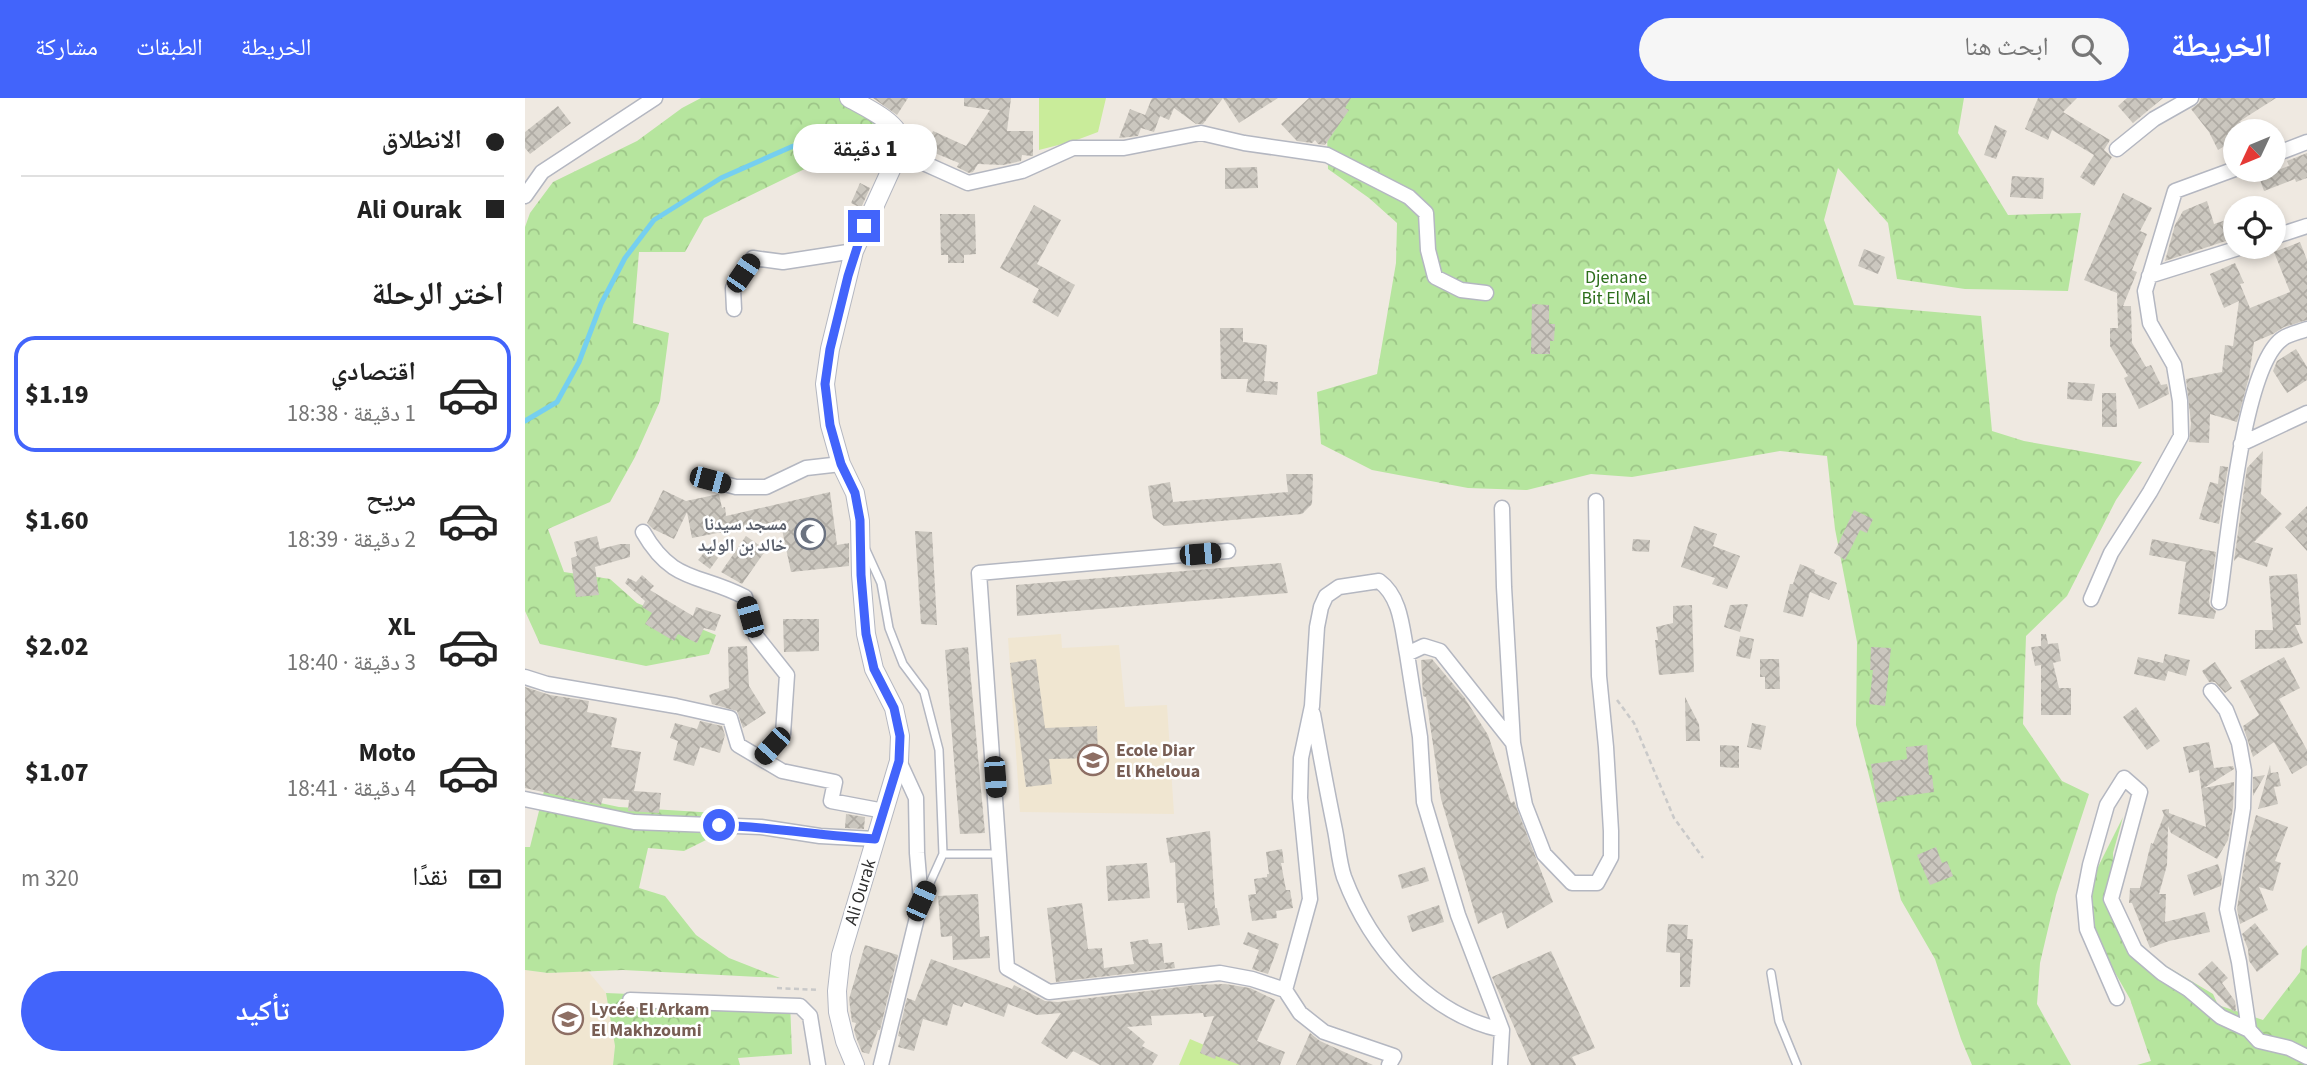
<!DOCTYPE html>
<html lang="ar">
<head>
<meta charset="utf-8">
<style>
  :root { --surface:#fff; --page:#f6f6f6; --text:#222; --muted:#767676; --line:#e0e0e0; --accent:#4264fb }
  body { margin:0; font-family:"Source Sans 3","Noto Naskh Arabic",sans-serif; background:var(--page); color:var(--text); direction:rtl; height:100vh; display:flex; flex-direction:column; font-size:26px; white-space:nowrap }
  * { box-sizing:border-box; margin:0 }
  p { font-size:23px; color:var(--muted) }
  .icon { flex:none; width:38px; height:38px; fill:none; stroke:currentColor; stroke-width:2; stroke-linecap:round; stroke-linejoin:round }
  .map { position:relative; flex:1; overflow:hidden; direction:ltr }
  .details { display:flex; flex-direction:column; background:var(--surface); width:525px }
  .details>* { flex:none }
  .guide { display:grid; align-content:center; height:154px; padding:0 21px; background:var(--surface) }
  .needle { width:46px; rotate:226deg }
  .controls { position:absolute; left:1698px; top:21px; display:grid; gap:14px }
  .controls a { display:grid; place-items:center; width:63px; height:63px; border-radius:50%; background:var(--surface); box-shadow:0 4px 10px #0003; font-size:35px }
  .end { position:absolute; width:32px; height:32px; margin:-16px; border:9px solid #4264fb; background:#fff; box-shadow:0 0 0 4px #fff }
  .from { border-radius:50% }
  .bubble { position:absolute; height:49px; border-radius:24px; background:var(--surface); box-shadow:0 4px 10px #0003; font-size:23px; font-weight:800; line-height:49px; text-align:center; direction:rtl }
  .car { position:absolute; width:21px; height:42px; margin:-21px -10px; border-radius:9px; box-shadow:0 0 5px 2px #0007; background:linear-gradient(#222 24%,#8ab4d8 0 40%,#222 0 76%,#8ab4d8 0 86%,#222 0) }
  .guide b { display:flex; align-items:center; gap:24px; height:66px; font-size:26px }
  .guide b+b { border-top:2px solid var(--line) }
  .guide i { width:18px; height:18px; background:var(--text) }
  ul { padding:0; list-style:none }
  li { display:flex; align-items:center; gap:21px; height:116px; margin:0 14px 10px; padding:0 7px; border:4px solid transparent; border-radius:21px }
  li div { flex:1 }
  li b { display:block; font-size:26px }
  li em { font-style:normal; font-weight:800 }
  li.current { border-color:var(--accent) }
  li>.icon { width:63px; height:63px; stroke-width:1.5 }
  h2 { padding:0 21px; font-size:32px; line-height:84px }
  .pay { display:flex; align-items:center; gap:18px; height:77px; padding:0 21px; font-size:26px }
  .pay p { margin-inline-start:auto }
  .button { display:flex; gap:14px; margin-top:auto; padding:14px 21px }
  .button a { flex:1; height:80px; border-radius:42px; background:var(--accent); color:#fff; font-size:28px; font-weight:800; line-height:80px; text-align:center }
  header { display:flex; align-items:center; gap:42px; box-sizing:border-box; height:98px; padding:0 35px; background:var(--accent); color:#fff }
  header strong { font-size:33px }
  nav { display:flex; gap:38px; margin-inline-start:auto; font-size:24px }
  .search { width:490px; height:63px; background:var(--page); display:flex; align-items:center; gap:18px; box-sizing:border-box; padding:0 24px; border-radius:38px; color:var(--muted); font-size:26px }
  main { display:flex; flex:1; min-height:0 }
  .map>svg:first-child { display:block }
  .education { fill:#f0e6d1 }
  .forest { fill:url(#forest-crowns) }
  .pitch { fill:#c9ec9a }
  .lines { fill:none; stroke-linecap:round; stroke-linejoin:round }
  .stream { stroke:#75cff0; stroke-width:5 }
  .building { fill:url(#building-cross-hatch) }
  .service-casing { stroke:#b4b7c1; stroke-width:10 }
  .minor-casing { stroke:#b4b7c1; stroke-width:17 }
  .tertiary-casing { stroke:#b4b7c1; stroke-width:20 }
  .path { stroke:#c9c9c9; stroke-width:2.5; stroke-dasharray:5 3.5; stroke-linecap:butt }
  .service { stroke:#fff; stroke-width:7 }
  .minor { stroke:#fff; stroke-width:14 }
  .tertiary { stroke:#fff; stroke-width:18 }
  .route { stroke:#4264fb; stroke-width:9 }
  .labels { text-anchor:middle; stroke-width:5; stroke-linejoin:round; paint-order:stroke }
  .park-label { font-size:18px; fill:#2c6e1b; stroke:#fff }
  .worship-label { font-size:18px; font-weight:bold; fill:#5b616d; stroke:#fff; text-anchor:end }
  .education-label { font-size:18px; font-weight:bold; fill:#785e54; stroke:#fff; text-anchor:start }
  .street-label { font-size:18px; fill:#2e2e2e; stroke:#fff }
</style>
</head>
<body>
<header>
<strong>الخريطة</strong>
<div class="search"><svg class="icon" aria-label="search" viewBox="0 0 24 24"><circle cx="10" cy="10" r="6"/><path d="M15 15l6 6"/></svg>ابحث هنا</div>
<nav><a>الخريطة</a><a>الطبقات</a><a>مشاركة</a></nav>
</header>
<main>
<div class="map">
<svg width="1782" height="967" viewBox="0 0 1782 967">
  <defs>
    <pattern id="forest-crowns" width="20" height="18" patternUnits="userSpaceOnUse" patternTransform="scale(1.75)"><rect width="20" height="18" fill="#b6e59e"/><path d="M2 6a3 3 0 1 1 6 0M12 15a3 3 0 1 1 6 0" fill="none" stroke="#9dc588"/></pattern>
    <pattern id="building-cross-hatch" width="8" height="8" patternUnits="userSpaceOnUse" patternTransform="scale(1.75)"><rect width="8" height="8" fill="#cbc7bf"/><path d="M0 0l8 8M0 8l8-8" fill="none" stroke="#afaba4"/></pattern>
  </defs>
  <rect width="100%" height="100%" fill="#efe9e1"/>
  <path class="education" d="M536 536 537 550 594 547 600 609 642 607 649 716 495 714 483 540Z
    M0 872 23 875 63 873 81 895 90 948 88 967H0Z"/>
  <path class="forest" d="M176 0H318L353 17 364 39 353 63 318 58 294 64 179 120 160 154H114L108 225 144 235 135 303 110 359 85 404 23 431 39 474 85 481 112 505 191 537 184 556 121 568 15 546 0 513V129L5 115 28 84 112 43 157 10Z
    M821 0H1439L1433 35 1483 117 1556 115 1543 193 1440 191 1372 181 1363 125 1313 70 1299 122 1329 207 1456 218 1467 333 1499 343 1617 364 1591 402 1542 498 1501 538 1498 626 1537 683 1564 696 1531 797 1515 865 1512 906 1546 967H1447L1436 941 1410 861 1376 802 1331 627 1332 544 1310 431 1302 358 1255 353 1107 379 1066 376 1002 392 943 390 847 372 796 346 792 294 852 276 871 165 872 125 844 100 803 71 802 36Z
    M19 693 94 709 208 716 181 742 159 753 123 750 114 790 140 798 171 837 204 860 255 880 98 872 23 875 0 872V749H5Z
    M1598 719 1588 755 1590 791 1608 837 1628 860 1688 896 1693 907 1738 922 1775 874 1777 852 1782 847V967H1612L1626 963 1605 901 1567 834 1566 783Z
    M81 895 265 903 267 956 213 960 215 967H88L90 948Z"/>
  <path class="pitch" d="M514 0H581L573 34 549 43 514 52Z
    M665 941 726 967H654Z"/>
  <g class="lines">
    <path class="stream" d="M0 323 32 304 54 264 76 206 100 160 129 122 196 80 266 49 326 30"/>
  </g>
  <path class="building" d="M348 0H383L372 17Z
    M439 0H486L482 33H508V58L497 57 496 63 478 67 453 66 448 74 444 75 432 69 434 65 400 51 408 33 441 48 465 12 439 8Z
    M627 0H698L678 26H671L649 10 644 22 635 18 629 34 616 30 613 38 594 40 605 11 620 17Z
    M698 0H753L714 25Z
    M784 0H826L820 10 824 12 800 47 793 46 790 42 787 45 772 43 756 26Z
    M1513 0H1552L1538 14 1585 42 1579 52 1587 59 1569 88 1555 79 1569 57 1527 32 1523 42 1500 31Z
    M1602 0H1638L1608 25 1593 8Z
    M1676 0H1751L1715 23 1721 33H1710V42L1693 52 1684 34 1666 11 1674 5Z
    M33 8 46 25 5 56 0 50V34Z
    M1470 27 1482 33 1471 61 1459 57Z
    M1782 55V80L1771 84 1770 81 1739 93 1734 79 1764 68 1762 63Z
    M732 69 733 90 700 91V70Z
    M1487 78 1519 80 1518 101 1485 99Z
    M335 85 345 90 336 110 326 105Z
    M1598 95 1627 110 1615 133 1622 136 1607 172 1612 174 1598 208H1606L1607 245 1621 269 1626 267 1636 287 1642 286 1644 296 1614 311 1599 280 1603 278 1585 248V230H1593L1592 195 1559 182Z
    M1682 103 1689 126 1710 119V140L1640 163 1650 127 1658 113Z
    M509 107 536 122 512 166 550 187 533 219 507 204 514 191 475 170Z
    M415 116H450L451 156 439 157V165H423V157H416Z
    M1775 144 1782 162V222L1759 229 1748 236 1729 244 1724 279 1712 324 1685 316 1684 345 1664 344 1666 325 1661 281 1697 274 1700 247 1708 248 1714 203 1699 210 1685 176 1710 165 1719 185 1715 186 1725 210 1765 194 1749 154Z
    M1339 151 1360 159 1353 176 1333 168Z
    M1007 206 1024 207V226H1030L1029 243H1025V256H1006Z
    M695 230H718V244L742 247 739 283 753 284 752 297 721 294 723 281H696Z
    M1771 251 1782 269V282L1762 295 1748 273 1752 263Z
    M1543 284 1570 286 1567 303 1542 301Z
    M1577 295H1591L1592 329H1577Z
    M1738 353 1736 396 1757 416 1729 444 1748 450 1742 469 1713 459 1709 463 1722 370Z
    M1695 368 1703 369 1694 426 1674 421 1685 384 1693 386Z
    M761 376H788L787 406 777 416 639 428 628 420 623 388 645 384 648 404 763 394Z
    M138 392 161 403 194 396 197 410 200 409 201 418 305 394 312 447 324 445V468L266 474 255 422 227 430 228 428 167 440 162 414 149 441 128 431 122 425Z
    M1782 408V453L1760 429Z
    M1329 412 1348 421 1342 435 1335 432 1320 462 1309 455Z
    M1169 428 1192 436 1188 448 1215 458 1202 491 1187 486 1190 480 1156 469Z
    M390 433 407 434 412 527 396 526Z
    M72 438 75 451 95 446H105V459L70 469 74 497 51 499 46 460 52 458 49 444Z
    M221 438 241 452 217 486 196 474Z
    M1108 441 1125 442 1124 454 1107 453Z
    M1627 441 1691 454 1684 503 1685 508 1691 513 1689 521 1653 516 1661 464 1624 457Z
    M182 451 193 460 185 471 173 462Z
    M756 465 763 495 492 518 491 487Z
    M1275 466 1290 472 1289 475 1312 485 1304 502 1285 494 1278 519 1258 514 1265 486H1268Z
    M1772 476 1776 527H1770L1778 545 1765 550 1730 551V532H1748L1744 478Z
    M117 477 129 488 125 492 168 518 171 509 196 517 190 533 179 530 172 545 153 536 149 543 120 526 127 515 117 509 120 503 100 485 103 480 111 484Z
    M1223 506 1215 534 1199 529 1205 507Z
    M1167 507 1169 574 1134 577 1130 542H1133L1131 529 1148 525V508Z
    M258 521H294V553L259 554Z
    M1516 536H1521L1523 546 1533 545 1536 563 1528 565 1534 590H1546V617H1516V567L1510 568 1506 549 1516 548Z
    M1215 538 1229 541 1225 561 1211 558Z
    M222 548 224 588 241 615 218 630 212 613 187 606 184 597 204 590 203 549Z
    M443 549 460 735 435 736 420 552Z
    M1346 549 1366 550 1360 608 1344 606 1348 572H1345Z
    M1640 556 1665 562 1661 578 1643 573 1640 583 1609 576 1613 559 1638 565Z
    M1759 559 1775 590 1754 601 1782 652V667L1767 676 1749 644 1728 659 1718 628 1734 617 1715 583Z
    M511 561 520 630 572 628 573 660 524 661 527 686 501 689 485 565Z
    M907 561 939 599 963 637 986 705 989 703 1028 804 982 831 977 814 953 826 916 701 901 599 898 598 896 562Z
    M1235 561H1254L1255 591H1240V579H1235Z
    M1690 564 1707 590 1700 595 1690 584H1684L1677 573Z
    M0 589 25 597 64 603 62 614 92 620 86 649 116 654 109 693 136 695 134 715 103 713 104 702 78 700 76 707 0 690Z
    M1160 599 1174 626 1175 643H1161Z
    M1611 609 1635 643 1622 652 1598 619Z
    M175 623 197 628 200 637 195 655 175 649 169 668 148 662 153 643 145 640 150 625 172 631Z
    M1227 625 1241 628 1236 652 1222 649Z
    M1684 644 1689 670 1708 668 1709 671 1679 690 1709 684 1708 709 1703 742 1692 761 1646 735 1643 728 1642 767 1634 796H1641L1640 824 1680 814 1685 834 1644 843 1625 850 1607 805H1604L1605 790H1615L1626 745 1628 746 1639 717 1637 712 1644 711V715L1681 729 1674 672 1664 675 1658 649Z
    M1195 647 1214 648V670L1195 669Z
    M1402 647 1404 677H1407L1409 694 1371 699 1372 702 1352 705 1346 666 1382 661 1381 649Z
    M1745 667 1746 675 1753 674 1756 688 1749 689 1753 706 1733 711Z
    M1740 677 1728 698V679Z
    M321 716 340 719 339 731 320 730Z
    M1731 717 1763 729 1750 763 1756 765 1748 793 1734 789 1743 812 1715 826 1712 811 1721 755Z
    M685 733 690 810H692L695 827 663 832 659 805H652L650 764 645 765 641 740Z
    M1411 749 1417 765 1422 763 1428 778 1405 787 1392 757Z
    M757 751 759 765H756L761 792H765L768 810 751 813 752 820 727 823 723 797 731 796 729 781 742 779V776H744L741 754Z
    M622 765 625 800 583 803 581 768Z
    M1693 766 1697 779 1696 788 1669 798 1662 777Z
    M900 769 904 783 877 791 873 777Z
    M453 796 455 839 464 838 465 860 428 862 427 838 416 839 413 798Z
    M557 805 563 851 577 850 579 870 609 866 605 844 623 841 624 846 637 845 639 865 649 864 650 870 531 884 522 810Z
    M914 807 919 824 887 834 882 818Z
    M1730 825 1754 856 1732 874 1724 863 1723 851 1717 836Z
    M1143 826 1163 827 1162 841H1168L1165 889H1155V855L1141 854Z
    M723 834 754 846 743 876 727 871 734 852 718 846Z
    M340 847 373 857 355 932H353L344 956 337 954 331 939 329 932 331 925 327 924 324 901Z
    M1026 853 1070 950 1047 959 1051 967H1006L967 879Z
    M406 861 487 891 489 887 520 903 533 904 671 887 700 886 725 890 750 902 732 943 760 954 755 967H715L691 958 690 961 675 955 689 918 679 919 678 915 626 918 627 927 602 929 620 944 617 948 633 957 627 967H575L548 953 542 961 516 945 536 915 512 917 483 906 479 919 439 904 437 909 428 906 422 928 398 921 389 953 373 949 376 939 373 938 382 900 390 903Z
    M1687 863 1703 880 1697 885 1710 903 1711 912 1709 914 1673 876Z
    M785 935 795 943 848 967H771Z"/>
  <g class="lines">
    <g class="service-casing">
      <path id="service" d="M341 452 356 485 364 530 378 566 399 594 414 652 418 756 399 798
        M418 756H475
        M1246 875 1254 923 1272 967"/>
    </g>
    <g class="minor-casing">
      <path id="minor" d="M1592 51 1629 21 1666 0
        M374 54 443 85 497 73 548 50H599L676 35 719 45 802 57 884 99 901 115 903 152 910 179 936 192 961 195
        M1748 57 1782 44
        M0 98 17 74 130 0
        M1748 139 1782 128
        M1624 178 1717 149
        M209 211 208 190 228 160 258 164 329 153
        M1716 346 1782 315
        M185 382 211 389H241L281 370 316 366
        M977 410 979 489 988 645
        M118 434C148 486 174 475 220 499L231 538 262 577 258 636 236 660
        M703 453 454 475 482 870 524 894 695 875 727 881 760 892 775 915 799 934 869 958 864 967
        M1566 501 1586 455 1625 394 1656 338 1655 303 1649 267 1625 225 1620 193 1650 93 1710 71
        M1694 504C1702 451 1717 270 1757 241 1763 236 1775 234 1782 231
        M0 579 22 586 151 608 205 620 213 647 257 673 310 684 306 703 359 713
        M1686 593 1701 612 1714 645 1719 673 1718 710 1702 811 1714 864 1724 932
        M788 616C795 655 802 693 810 732 813 747 814 764 819 779 845 848 902 916 977 932
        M0 701 109 724 236 729 295 738 350 741
        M760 892 785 801 775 700 776 660 787 608 792 529 796 509 801 498 814 489 854 483C876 499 877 530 882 556
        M1592 900 1562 831 1559 798 1565 767 1582 707 1599 680 1615 694 1586 801 1610 852 1637 875 1663 891 1696 919 1724 932 1734 943 1764 950 1782 959
        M105 902 275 908 285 918 293 967
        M356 967 396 803 392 755 391 700 374 663
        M975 967 977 932 933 817 899 704 895 639 882 556 899 548 915 553 988 645 1000 707 1019 756 1047 785H1072L1086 759V733L1081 649 1074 578 1071 403"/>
    </g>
    <g class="tertiary-casing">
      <path id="tertiary" d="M324 0C338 8 374 24 376 43 376 47 375 51 374 54L329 153 305 251 300 286 305 327 316 366 330 395 335 423 336 477 341 536 349 571 369 610 375 638 374 663 316 857 312 893 313 914 320 943 330 967"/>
    </g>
    <path class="path" d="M1092 602 1109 625 1149 720 1178 760
      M252 890 294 892"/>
    <use href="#service" class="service"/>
    <use href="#minor" class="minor"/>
    <use href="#tertiary" class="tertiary"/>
  </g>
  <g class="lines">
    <path class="route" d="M194 727C246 729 298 738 350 741L374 663 375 638 369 610 349 571 341 536 336 477 335 422 330 395 316 366 305 327 300 286 305 251 323 178 339 128"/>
  </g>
  <defs>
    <g id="mosque-ring" transform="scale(1.575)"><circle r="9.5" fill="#fff" stroke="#6b7280" stroke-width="1.5"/><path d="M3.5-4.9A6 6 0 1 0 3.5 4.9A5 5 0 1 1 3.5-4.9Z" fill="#6b7280"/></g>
    <g id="school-ring" transform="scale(1.575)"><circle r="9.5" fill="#fff" stroke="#8d6e63" stroke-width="1.5"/><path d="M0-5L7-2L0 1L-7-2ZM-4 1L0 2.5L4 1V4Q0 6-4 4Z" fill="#8d6e63"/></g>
  </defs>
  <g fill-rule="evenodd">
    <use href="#mosque-ring" x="285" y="436"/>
    <use href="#school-ring" x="568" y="662"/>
    <use href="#school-ring" x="43" y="921"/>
  </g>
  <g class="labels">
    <g class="park-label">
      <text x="1091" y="185">Djenane<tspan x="1091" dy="21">Bit El Mal</tspan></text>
    </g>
    <g class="worship-label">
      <text x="262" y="432">مسجد سيدنا<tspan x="262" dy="21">خالد بن الوليد</tspan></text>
    </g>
    <g class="education-label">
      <text x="591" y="658">Ecole Diar<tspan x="591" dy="21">El Kheloua</tspan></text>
      <text x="66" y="917">Lycée El Arkam<tspan x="66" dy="21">El Makhzoumi</tspan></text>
    </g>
    <g class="street-label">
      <text transform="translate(335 794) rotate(-73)" y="6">Ali Ourak</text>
    </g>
  </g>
</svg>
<div class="controls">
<a><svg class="needle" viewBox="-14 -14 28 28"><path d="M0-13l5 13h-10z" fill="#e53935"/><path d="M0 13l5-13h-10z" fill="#767676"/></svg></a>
<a><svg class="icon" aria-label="locate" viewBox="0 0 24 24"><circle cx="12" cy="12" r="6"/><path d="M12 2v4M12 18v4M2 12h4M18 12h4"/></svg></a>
</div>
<i class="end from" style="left:194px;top:727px"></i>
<i class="end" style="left:339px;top:128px"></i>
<div class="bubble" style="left:268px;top:26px;width:144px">1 دقيقة</div>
<i class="car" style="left:218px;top:175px;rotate:34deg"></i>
<i class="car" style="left:185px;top:382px;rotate:105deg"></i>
<i class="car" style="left:675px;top:456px;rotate:85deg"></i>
<i class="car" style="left:225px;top:519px;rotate:344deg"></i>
<i class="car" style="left:247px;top:648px;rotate:222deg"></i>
<i class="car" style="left:470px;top:679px;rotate:176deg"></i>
<i class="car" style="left:396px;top:803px;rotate:24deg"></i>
</div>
<section class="details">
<div class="guide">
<b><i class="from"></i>الانطلاق</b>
<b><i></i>Ali Ourak</b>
</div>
<h2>اختر الرحلة</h2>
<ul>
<li class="current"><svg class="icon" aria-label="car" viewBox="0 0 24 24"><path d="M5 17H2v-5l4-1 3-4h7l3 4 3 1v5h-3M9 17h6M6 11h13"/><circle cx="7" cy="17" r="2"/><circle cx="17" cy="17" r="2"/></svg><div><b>اقتصادي</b><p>1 دقيقة · 18:38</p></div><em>$1.19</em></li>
<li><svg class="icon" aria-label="car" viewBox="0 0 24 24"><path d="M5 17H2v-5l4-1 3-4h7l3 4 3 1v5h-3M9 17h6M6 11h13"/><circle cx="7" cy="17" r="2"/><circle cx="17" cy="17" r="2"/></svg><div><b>مريح</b><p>2 دقيقة · 18:39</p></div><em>$1.60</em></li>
<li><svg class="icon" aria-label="car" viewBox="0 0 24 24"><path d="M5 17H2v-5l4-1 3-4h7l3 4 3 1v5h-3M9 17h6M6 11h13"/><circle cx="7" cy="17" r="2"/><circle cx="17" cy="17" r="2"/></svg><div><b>XL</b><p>3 دقيقة · 18:40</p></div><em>$2.02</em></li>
<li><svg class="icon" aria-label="car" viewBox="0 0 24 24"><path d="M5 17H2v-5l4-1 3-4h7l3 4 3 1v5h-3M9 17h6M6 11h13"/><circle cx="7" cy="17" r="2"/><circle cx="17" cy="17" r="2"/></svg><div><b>Moto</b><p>4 دقيقة · 18:41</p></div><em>$1.07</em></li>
</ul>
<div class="pay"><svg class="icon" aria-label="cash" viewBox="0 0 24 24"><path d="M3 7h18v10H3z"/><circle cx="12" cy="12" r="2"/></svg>نقدًا<p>320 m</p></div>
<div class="button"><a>تأكيد</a></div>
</section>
</main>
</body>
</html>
